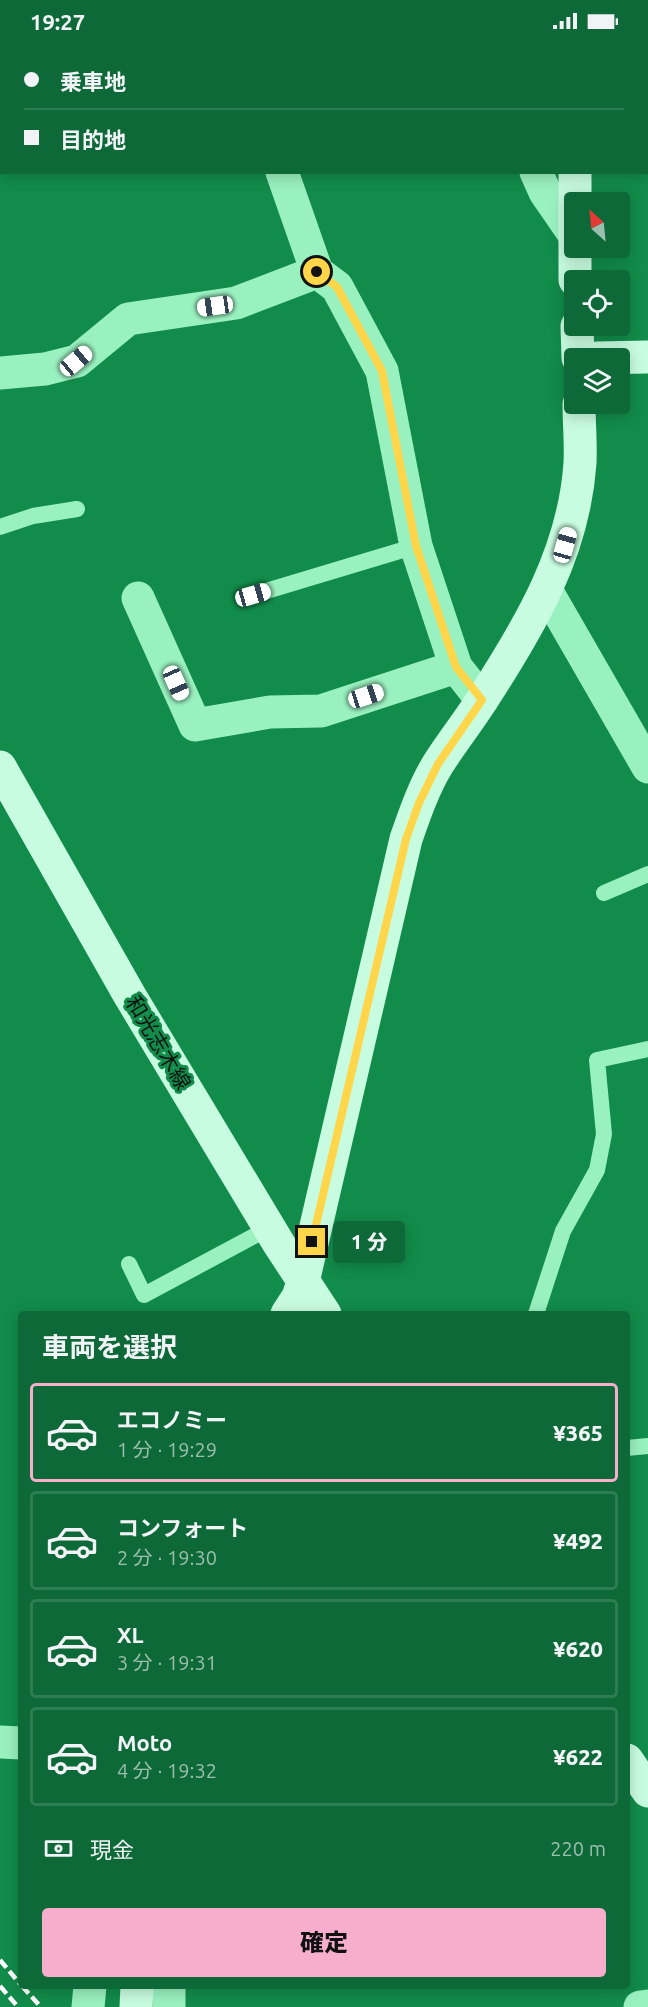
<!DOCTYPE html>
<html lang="ja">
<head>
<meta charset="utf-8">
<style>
  :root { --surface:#0e6938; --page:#176f40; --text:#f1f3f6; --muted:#9bbfae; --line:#2e7c53; --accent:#f7aecd }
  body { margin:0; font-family:Ubuntu,"Noto Sans JP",sans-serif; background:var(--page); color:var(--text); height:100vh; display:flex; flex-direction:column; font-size:22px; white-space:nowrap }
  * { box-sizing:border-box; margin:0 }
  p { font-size:20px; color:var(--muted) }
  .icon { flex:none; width:33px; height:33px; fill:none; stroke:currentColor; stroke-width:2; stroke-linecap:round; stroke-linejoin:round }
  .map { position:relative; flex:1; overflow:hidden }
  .drawer { position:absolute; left:18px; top:1269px; width:612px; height:678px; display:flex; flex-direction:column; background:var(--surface); border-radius:6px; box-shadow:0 3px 15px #0003 }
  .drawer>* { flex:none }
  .top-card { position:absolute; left:0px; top:0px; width:648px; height:132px; box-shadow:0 3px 15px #0003; display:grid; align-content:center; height:132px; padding:0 24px; background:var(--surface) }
  .needle { width:39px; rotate:333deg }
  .fabs { position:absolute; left:564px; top:150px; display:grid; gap:12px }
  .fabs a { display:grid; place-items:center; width:66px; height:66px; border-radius:6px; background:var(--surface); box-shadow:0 3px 15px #0003; font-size:30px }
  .end { position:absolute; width:27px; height:27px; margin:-14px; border:8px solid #ffd54a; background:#111; box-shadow:0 0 0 3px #111 }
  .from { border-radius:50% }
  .bubble { position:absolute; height:42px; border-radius:6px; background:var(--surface); box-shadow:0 3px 15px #0003; font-size:20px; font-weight:800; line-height:42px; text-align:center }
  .car { position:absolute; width:18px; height:36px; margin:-18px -9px; border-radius:8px; box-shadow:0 0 4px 2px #0007; background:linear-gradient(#fff 24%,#345 0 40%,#fff 0 76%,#345 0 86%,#fff 0) }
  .top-card b { display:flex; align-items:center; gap:21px; height:57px; font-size:22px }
  .top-card b+b { border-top:2px solid var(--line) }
  .top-card i { width:15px; height:15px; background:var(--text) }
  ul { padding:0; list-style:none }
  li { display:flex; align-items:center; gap:18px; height:99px; margin:0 12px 9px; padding:0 12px; border:3px solid var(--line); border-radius:6px }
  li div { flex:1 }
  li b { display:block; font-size:22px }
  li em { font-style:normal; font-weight:800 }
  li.selected { border-color:var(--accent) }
  li>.icon { width:54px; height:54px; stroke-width:1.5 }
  h2 { padding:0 24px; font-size:27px; line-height:72px }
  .pay { display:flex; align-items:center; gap:15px; height:66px; padding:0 24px; font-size:22px }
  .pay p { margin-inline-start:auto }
  .cta { display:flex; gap:12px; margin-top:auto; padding:12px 24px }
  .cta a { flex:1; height:69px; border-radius:6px; background:var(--accent); color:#111; font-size:24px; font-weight:800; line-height:69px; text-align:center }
  .status { display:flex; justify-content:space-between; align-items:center; height:42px; padding:0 30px; background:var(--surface); direction:ltr }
  .status svg { height:16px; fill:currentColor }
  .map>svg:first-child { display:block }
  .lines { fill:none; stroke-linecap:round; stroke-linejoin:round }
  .lane { stroke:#9af1c0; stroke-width:16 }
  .street { stroke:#9af1c0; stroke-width:33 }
  .secondary { stroke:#c8fce0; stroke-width:33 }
  .rail { stroke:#fff; stroke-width:4.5; stroke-dasharray:10 4.5; stroke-linecap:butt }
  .route { stroke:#ffd54a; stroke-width:8 }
  .labels { text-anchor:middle; stroke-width:6; stroke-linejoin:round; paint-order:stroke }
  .street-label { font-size:21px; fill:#111; stroke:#128c4a }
</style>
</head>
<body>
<div class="status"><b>19:27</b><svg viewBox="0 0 49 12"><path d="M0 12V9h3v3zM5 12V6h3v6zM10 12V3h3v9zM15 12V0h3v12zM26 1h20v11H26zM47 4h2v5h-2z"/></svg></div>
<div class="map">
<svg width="648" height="1965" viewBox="0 0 648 1965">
  <rect width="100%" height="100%" fill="#128c4a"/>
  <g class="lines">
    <path class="lane" d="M646 8H648
      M0 485 33 474 77 467
      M253 553 416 504
      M604 851 648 832
      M129 1222 144 1253 269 1186
      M536 1272 563 1189 597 1128 604 1092 597 1018 648 1007
      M627 1406 648 1404"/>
    <path class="street" d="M252 0 253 2
      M479 0 480 2
      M282 130 317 230 337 245 382 329 416 504 456 625 482 658
      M536 130 545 150 574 192
      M0 331 45 327 77 319 128 277 236 261 317 230
      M546 548 648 725
      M138 556 195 683 270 670 321 669 456 625
      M0 1700 21 1701
      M88 1965 90 1944
      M169 1965V1944
      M640 1965 648 1964"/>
    <path class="secondary" d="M589 2 590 0
      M575 130V238
      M577 284 578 316
      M597 316 648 315
      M0 725 130 954 279 1202 325 1272
      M287 1272 298 1255 303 1240 406 797C415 771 424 745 438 722 452 700 468 680 482 658 530 584 574 510 580 421 581 401 579 381 579 362
      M627 1718 648 1749
      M136 1965 137 1944"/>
    <path class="rail" d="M0 1918 21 1943
      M0 1944 18 1965
      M22 1944 41 1965"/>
  </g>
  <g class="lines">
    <path class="route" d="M312 1200 406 797 419 761 438 722 482 658 456 625 416 504 382 329 337 245 317 230"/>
  </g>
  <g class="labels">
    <g class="street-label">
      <text transform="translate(158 1001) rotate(59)" y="7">和光志木線</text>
    </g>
  </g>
</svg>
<div class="fabs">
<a><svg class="needle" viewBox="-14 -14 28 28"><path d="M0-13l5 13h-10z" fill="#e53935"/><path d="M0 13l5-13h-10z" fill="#9bbfae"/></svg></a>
<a><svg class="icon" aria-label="locate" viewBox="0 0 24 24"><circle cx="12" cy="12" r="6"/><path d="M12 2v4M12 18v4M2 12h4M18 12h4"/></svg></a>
<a><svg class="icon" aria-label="layers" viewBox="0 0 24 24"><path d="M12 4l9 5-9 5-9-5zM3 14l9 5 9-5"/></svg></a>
</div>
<i class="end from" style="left:317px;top:230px"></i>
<i class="end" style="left:312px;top:1200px"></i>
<div class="bubble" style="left:333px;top:1179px;width:72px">1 分</div>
<i class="car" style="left:215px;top:264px;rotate:262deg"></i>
<i class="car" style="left:76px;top:319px;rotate:50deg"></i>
<i class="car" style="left:565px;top:503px;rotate:16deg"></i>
<i class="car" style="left:253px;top:553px;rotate:74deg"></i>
<i class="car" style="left:176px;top:641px;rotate:156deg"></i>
<i class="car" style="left:366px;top:654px;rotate:72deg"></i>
<div class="top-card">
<b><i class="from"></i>乗車地</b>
<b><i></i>目的地</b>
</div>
<section class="drawer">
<h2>車両を選択</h2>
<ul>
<li class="selected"><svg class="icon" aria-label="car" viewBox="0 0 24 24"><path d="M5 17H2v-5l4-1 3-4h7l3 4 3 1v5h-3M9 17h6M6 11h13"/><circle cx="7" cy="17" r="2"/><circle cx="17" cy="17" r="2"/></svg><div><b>エコノミー</b><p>1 分 · 19:29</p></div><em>¥365</em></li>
<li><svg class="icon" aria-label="car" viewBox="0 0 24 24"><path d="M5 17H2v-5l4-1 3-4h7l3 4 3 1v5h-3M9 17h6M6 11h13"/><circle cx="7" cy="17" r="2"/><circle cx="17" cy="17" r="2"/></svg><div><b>コンフォート</b><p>2 分 · 19:30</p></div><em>¥492</em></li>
<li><svg class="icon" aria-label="car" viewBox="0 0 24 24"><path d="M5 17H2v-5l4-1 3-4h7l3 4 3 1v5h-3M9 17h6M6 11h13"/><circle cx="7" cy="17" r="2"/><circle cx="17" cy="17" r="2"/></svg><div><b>XL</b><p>3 分 · 19:31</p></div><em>¥620</em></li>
<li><svg class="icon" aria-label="car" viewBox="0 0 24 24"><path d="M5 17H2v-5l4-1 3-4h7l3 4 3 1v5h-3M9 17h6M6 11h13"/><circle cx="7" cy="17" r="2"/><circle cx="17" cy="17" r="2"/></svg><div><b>Moto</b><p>4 分 · 19:32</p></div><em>¥622</em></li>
</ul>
<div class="pay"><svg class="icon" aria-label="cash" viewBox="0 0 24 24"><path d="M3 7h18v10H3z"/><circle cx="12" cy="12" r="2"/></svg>現金<p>220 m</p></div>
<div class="cta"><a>確定</a></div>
</section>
</div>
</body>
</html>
